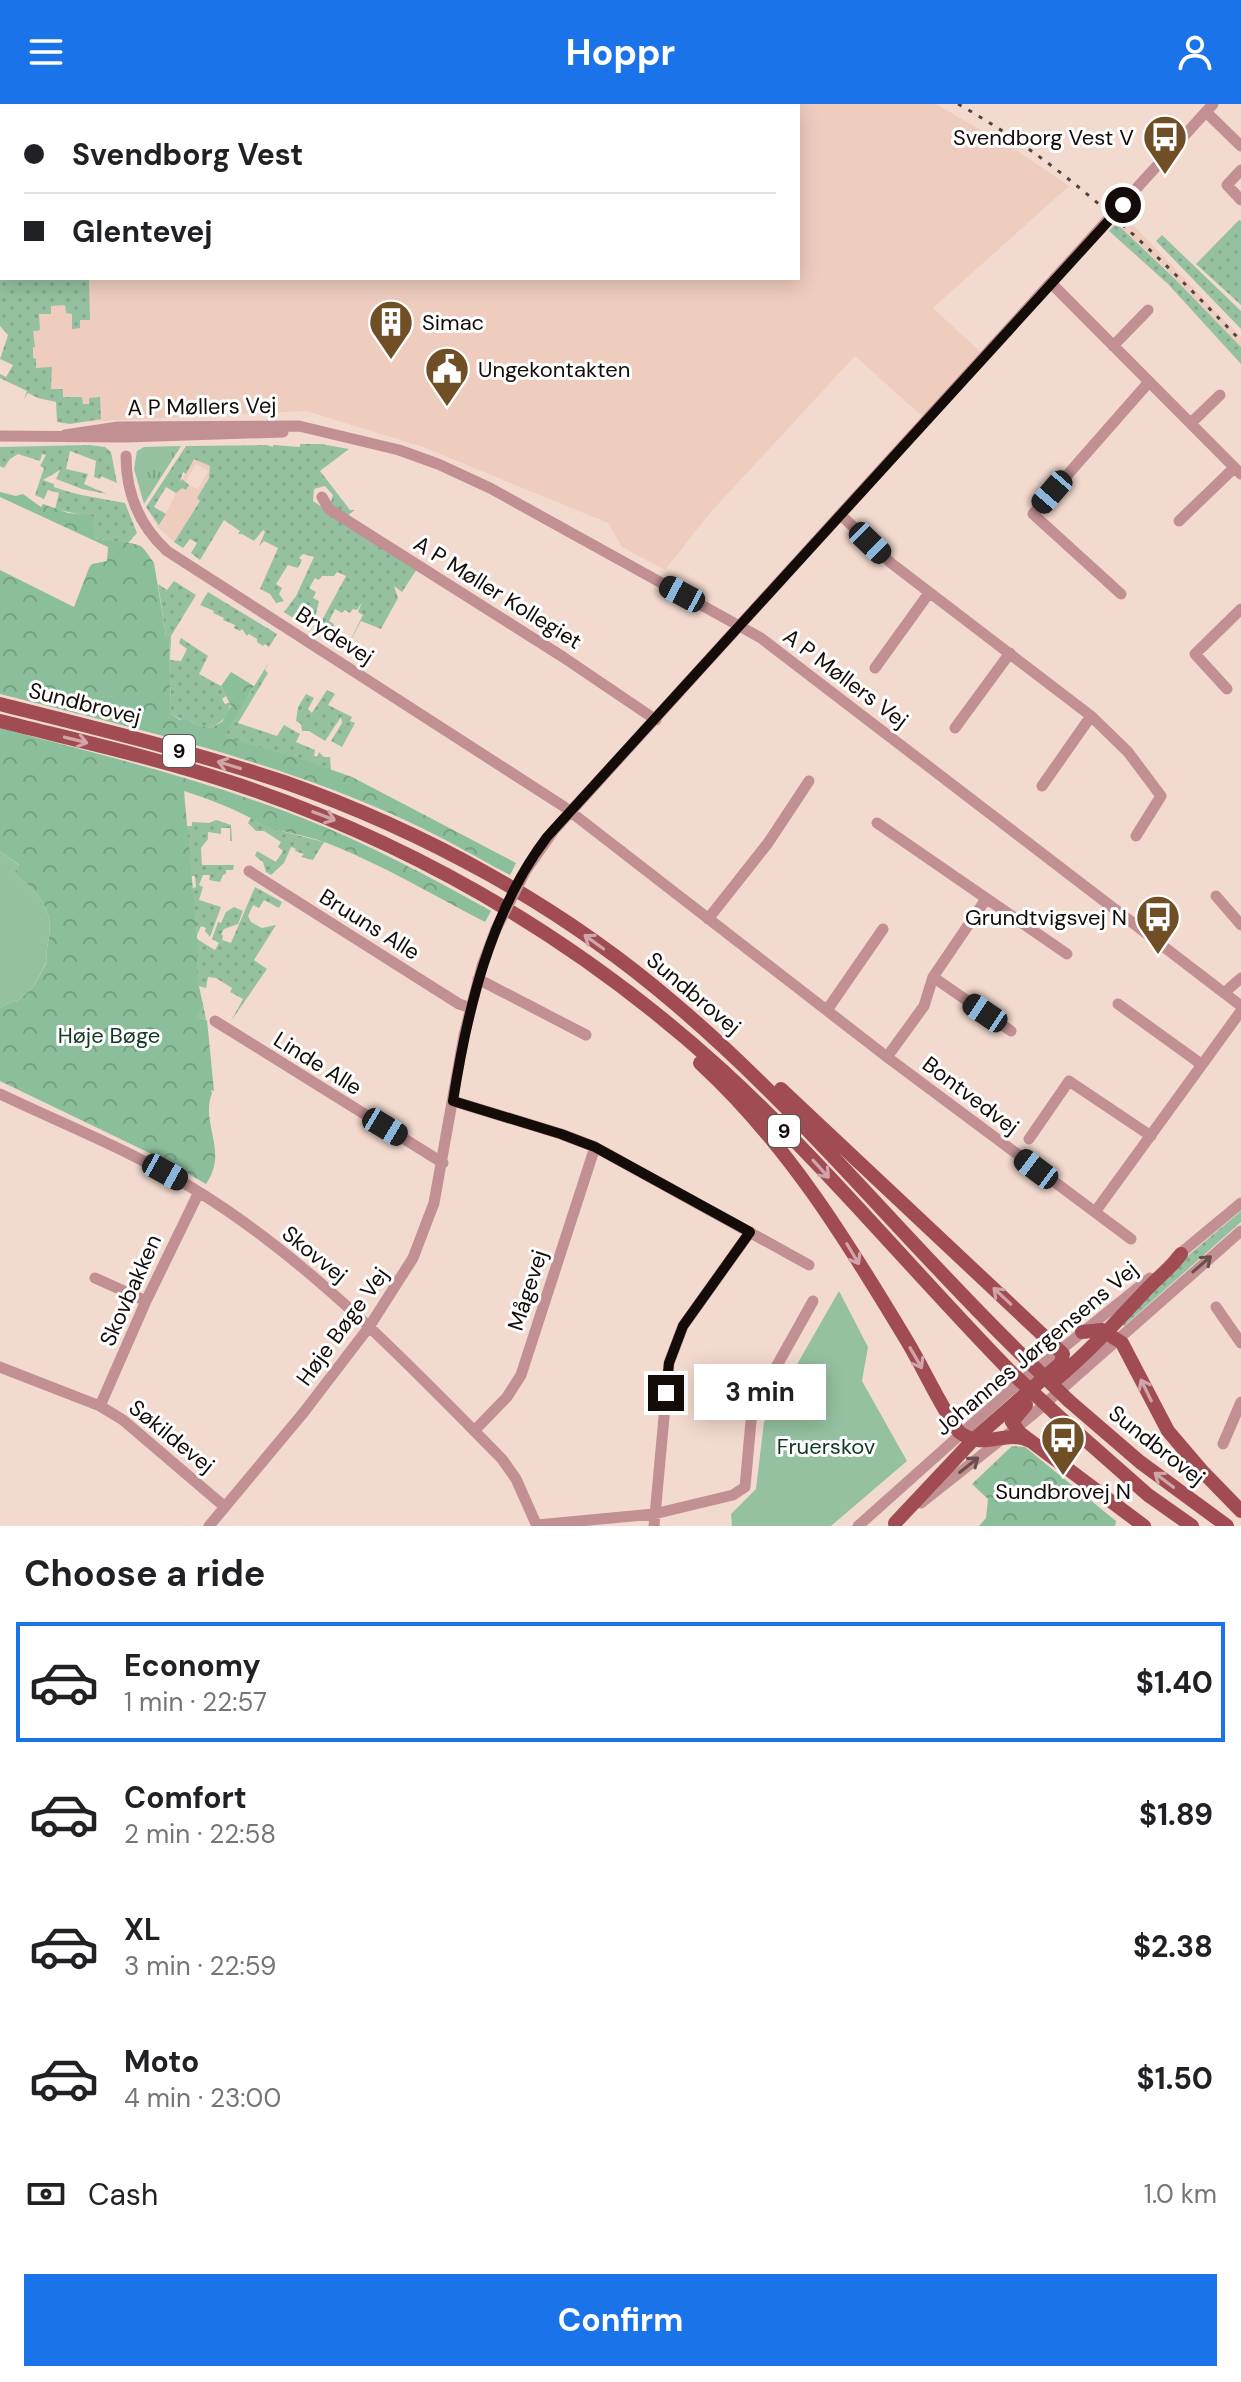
<!DOCTYPE html>
<html lang="en">
<head>
<meta charset="utf-8">
<style>
  :root { --surface:#fff; --page:#f6f6f6; --text:#202124; --muted:#757577; --line:#e0e0e0; --accent:#1a73e8 }
  body { margin:0; font-family:"DM Sans",sans-serif; background:var(--page); color:var(--text); height:100vh; display:flex; flex-direction:column; font-size:30px; white-space:nowrap }
  * { box-sizing:border-box; margin:0 }
  p { font-size:26px; color:var(--muted) }
  .icon { flex:none; width:44px; height:44px; fill:none; stroke:currentColor; stroke-width:2; stroke-linecap:round; stroke-linejoin:round }
  .map { position:relative; height:1422px; overflow:hidden }
  .side { display:flex; flex-direction:column; background:var(--surface); flex:1 }
  .side>* { flex:none }
  .banner { position:absolute; left:0px; top:0px; width:800px; height:176px; box-shadow:0 4px 20px #0003; display:grid; align-content:center; height:176px; padding:0 24px; background:var(--surface) }
  .end { position:absolute; width:36px; height:36px; margin:-18px; border:10px solid #140c08; background:#fff; box-shadow:0 0 0 4px #fff }
  .from { border-radius:50% }
  .bubble { position:absolute; height:56px; border-radius:0px; background:var(--surface); box-shadow:0 4px 20px #0003; font-size:26px; font-weight:700; line-height:56px; text-align:center }
  .car { position:absolute; width:24px; height:48px; margin:-24px -12px; border-radius:10px; box-shadow:0 0 6px 2px #0007; background:linear-gradient(#222 24%,#8ab4d8 0 40%,#222 0 76%,#8ab4d8 0 86%,#222 0) }
  .banner b { display:flex; align-items:center; gap:28px; height:76px; font-size:30px }
  .banner b+b { border-top:2px solid var(--line) }
  .banner i { width:20px; height:20px; background:var(--text) }
  ul { padding:0; list-style:none }
  li { display:flex; align-items:center; gap:24px; height:120px; margin:0 16px 12px; padding:0 8px; border:4px solid transparent; border-radius:0px }
  li div { flex:1 }
  li b { display:block; font-size:30px }
  li em { font-style:normal; font-weight:700 }
  li.selected { border-color:var(--accent) }
  li>.icon { width:72px; height:72px; stroke-width:1.5 }
  h2 { padding:0 24px; font-size:36px; line-height:96px }
  .pay { display:flex; align-items:center; gap:20px; height:88px; padding:0 24px; font-size:30px }
  .pay p { margin-inline-start:auto }
  .primary-button { display:flex; gap:16px; margin-top:auto; padding:16px 24px }
  .primary-button a { flex:1; height:92px; border-radius:0px; background:var(--accent); color:#fff; font-size:32px; font-weight:700; line-height:92px; text-align:center }
  header { display:flex; justify-content:space-between; align-items:center; height:104px; padding:0 24px; background:var(--accent); color:#fff; font-size:36px; font-weight:700 }
  .map>svg:first-child { display:block }
  .built { fill:#eecdbf }
  .grass { fill:url(#grass-dots) }
  .forest { fill:url(#forest-crowns) }
  .park { fill:url(#park-tufts) }
  .garden { fill:#95c1a1 }
  .lines { fill:none; stroke-linecap:round; stroke-linejoin:round }
  .minor { stroke:#c29093; stroke-width:11 }
  .major { stroke:#a14b53; stroke-width:14 }
  .rail { stroke:#4f433d; stroke-width:3; stroke-dasharray:4 8; stroke-linecap:butt }
  .minor-bridge { stroke:#c29093; stroke-width:11 }
  .major-bridge { stroke:#a14b53; stroke-width:14 }
  .oneway { stroke:#d0a5a9 }
  .oneway2 { stroke:#6b4e4e }
  .route { stroke:#140c08; stroke-width:10 }
  .labels { text-anchor:middle; stroke-width:6; stroke-linejoin:round; paint-order:stroke }
  .shield { fill:#fff; stroke:#5a5552; stroke-width:2 }
  .shield-label { font-size:20px; font-weight:bold; fill:#140c08 }
  .poi-label { font-size:22px; fill:#140c08; stroke:#fff; text-anchor:end }
  .street-label { font-size:22px; fill:#140c08; stroke:#fff }
  .park-label { font-size:22px; fill:#113820; stroke:#fff }
</style>
</head>
<body>
<header><svg class="icon" aria-label="menu" viewBox="0 0 24 24"><path d="M4 6h16M4 12h16M4 18h16"/></svg>Hoppr<svg class="icon" aria-label="person" viewBox="0 0 24 24"><circle cx="12" cy="8" r="4"/><path d="M4 21q1-7 8-7t8 7"/></svg></header>
<div class="map">
<svg width="1241" height="1422" viewBox="0 0 1241 1422">
  <defs>
    <pattern id="grass-dots" width="8" height="8" patternUnits="userSpaceOnUse" patternTransform="scale(2)"><rect width="8" height="8" fill="#95c1a1"/><path d="M2 2h.1M6 6h.1" fill="none" stroke="#80a589" stroke-width="1.8" stroke-linecap="round"/></pattern>
    <pattern id="forest-crowns" width="20" height="18" patternUnits="userSpaceOnUse" patternTransform="scale(2)"><rect width="20" height="18" fill="#8bbe9a"/><path d="M2 6a3 3 0 1 1 6 0M12 15a3 3 0 1 1 6 0" fill="none" stroke="#77a283"/></pattern>
    <pattern id="park-tufts" width="24" height="20" patternUnits="userSpaceOnUse" patternTransform="scale(2)"><rect width="24" height="20" fill="#95c1a1"/><path d="M3 7l-1-3M5 7V3M7 7l1-3M15 17l-1-3M17 17v-4M19 17l1-3" fill="none" stroke="#80a589"/></pattern>
  </defs>
  <rect width="100%" height="100%" fill="#f3dacf"/>
  <path class="built" d="M74 0H936L1019 48 1069 82 933 204 985 252 923 313 855 252 709 410 665 466 622 443 608 419 423 343 306 307 63 319 69 303 18 281 16 174H798V2Z
    M1109 102 1136 124 1241 233V243L1166 165 1104 108Z
    M194 355 210 362V371L197 394 200 396 174 438 158 423 144 400 160 421 176 389 182 384 186 386 189 381 198 385 208 367 196 360 186 377 182 375Z"/>
  <path class="grass" d="M1239 116 1241 117V201L1196 160Z
    M1116 119 1175 175 1241 243V260L1168 180 1109 127Z
    M1162 131 1241 207V225L1156 137Z
    M0 157H2V174H89L90 216H80V224L72 225V210L66 209 65 201 51 202V210H39L40 226 33 227 35 243H33V254L36 255V264L52 263 51 285H63V293H82L83 300H89V294L100 293 101 315 70 320 57 318 56 298 38 294 28 289 24 295 27 287 0 274V270L6 273 13 261 0 255 8 231 0 222Z
    M300 340H321L349 345 320 367 350 406H355L347 412 330 401 333 391 325 382 314 385 313 397 417 465 402 488 394 482 398 494 381 525 361 517 345 547 363 511 358 508 362 498 357 506 353 505 350 509 345 506 342 509 335 505 329 517 334 520 332 527 342 533 337 540 329 534 328 527 322 516 346 472 337 468 334 472H322L319 476 315 474 309 484 316 488 313 494 319 497 315 514 310 525 284 508 296 492 314 453 303 450 299 454 302 456 298 464 288 461 276 480 282 484 279 490 284 497 276 499 270 490 260 485 278 444 264 437 259 442 265 428 263 426 254 437 242 430H238L240 427 224 416 200 456 191 449 197 439 190 435 183 444 174 438 200 397 197 394 209 374 210 362 194 355 186 370 183 368 180 378 182 375 189 381 186 386 182 384 176 389 166 383 154 403 166 410 159 421 146 403 186 342 267 341 273 343V341L300 343Z
    M90 341 105 343 111 348 117 379 101 372 100 375 94 373 96 357 70 347 66 365 88 370 84 380 107 390 82 385 56 375 60 366 43 376 54 380V383C78 392 100 394 125 399L137 429 128 439 95 434 90 413 55 405 59 389 48 386 44 395 35 391 44 364 40 362 46 351 42 350 40 357 18 350 10 355 4 364 0 362V343Z
    M174 477 196 491 171 532 170 556 181 557 187 545 179 539 184 526 181 534 208 552 199 570 221 582 226 592 222 595 225 600 231 598 227 613 211 624 194 620 189 616 183 617 171 610 169 534 166 532 158 480 167 486Z
    M208 488 277 530 269 543 265 540 263 542 257 538V535L249 530 247 532 242 525 240 527 234 524 235 521 223 516 224 514 213 509 214 507 200 501Z
    M269 558 265 566 268 569 238 619 277 632 284 621 300 630 296 638 315 646 314 652 317 653 319 648 324 653H330L331 666 223 633Z
    M327 586 335 590 328 601 352 613 350 617 355 619 342 643 331 637 342 619 341 613 325 637 309 627H302L301 620 296 617 298 603 306 590 314 594 308 605 312 609Z
    M251 714 285 728 324 738 313 756 301 753 304 750 295 747 296 745 291 743 284 759 271 771 266 768 263 758 255 752 257 747 276 758 283 747 278 743 281 738 264 727H256L248 719Z
    M216 716 231 721 232 737H230V724H221V730L208 728V735L201 744 202 761H234L233 766H226V770L223 771 220 778 209 776 210 771H203L199 781 203 783 199 796 221 803 210 833 205 827 206 824 201 822 197 831 192 785 196 783 195 772H191L185 722H192V718L209 719Z
    M255 783 282 798 279 804 264 796 259 804 253 801 248 812 251 818 262 824 276 821 254 856 267 865 231 917 243 895 230 888 232 884 216 874 208 873 206 884 199 882 206 915 196 914 197 835 215 846 219 839 212 835 218 818 221 819 226 808 234 803 243 807 238 820 224 825 221 830 223 832 222 836 231 839Z
    M1241 1107V1118L1124 1222 1121 1218 1184 1155Z"/>
  <path class="forest" d="M0 388 16 392 23 390 41 403 43 400 68 409 93 412 95 434C105 436 136 438 142 443 147 448 150 454 154 459L166 532 169 533 171 610 180 616H189L194 620 211 624 223 617 231 602 221 582 231 568 254 582 224 633 301 655 352 673 516 759 510 771C476 753 442 733 407 717 278 657 137 625 0 590V466L74 503 89 464 92 460 107 457 108 443 0 393Z
    M0 624C102 651 206 676 305 715 369 740 430 773 491 807L485 818C433 791 381 760 327 739 304 730 278 729 256 717 231 703 211 696 184 687L197 831V879L203 900 196 913 207 916 214 987 211 986 212 989C200 1020 229 1047 206 1080L164 1056 0 977V904L15 896 17 898 34 882 47 858C45 849 48 841 49 832 54 803 35 786 14 769L19 761 0 747Z
    M1012 1342 1025 1343 1116 1417 1115 1422H979L986 1414 988 1395 972 1380Z"/>
  <path class="park" d="M181 342 144 400 134 365 137 347 144 343Z"/>
  <path class="garden" d="M0 747 20 762 14 769C35 786 54 803 49 832 48 841 45 849 47 857L34 882 17 898 15 896 0 904Z
    M839 1187 868 1243 862 1277 907 1357 831 1422H732L731 1410 756 1385 764 1318Z"/>
  <g class="lines">
    <path class="minor" d="M1206 8 1241 42
      M1241 66 1227 81 1241 96
      M1051 179 1241 370
      M1113 242 1148 206
      M1191 319 1220 291
      M65 331 118 323 299 322 399 346 438 360 490 384 761 534 1241 902
      M0 332 125 333 283 328
      M126 352C126 390 139 421 167 447L563 702 887 953 1131 1135
      M322 393 329 405 563 553 656 616
      M841 411 891 459 1091 612 1128 648 1161 692 1136 732
      M1179 417 1234 364
      M1121 490 1033 410 1149 278
      M875 564 929 489
      M1227 585 1195 550 1241 505
      M955 624 1010 549
      M1042 682 1091 612
      M877 719 1067 850
      M526 766 554 726 1213 0
      M249 767 459 900 471 904
      M1216 792 1241 821
      M708 815 768 739 809 677
      M933 873 1011 927
      M478 875 586 931
      M1224 889 1241 874
      M1118 900 1201 960
      M827 906 883 825
      M215 917 443 1059
      M887 953 924 902 933 873 986 795
      M0 990C67 1022 139 1050 202 1090 315 1161 408 1260 502 1355L516 1375 537 1422
      M453 997 561 1030 595 1043 809 1161
      M1029 1035 1069 977 1151 1032
      M1095 1108 1241 907
      M1176 1153 1241 1099
      M95 1174 146 1197
      M1216 1203 1241 1239
      M0 1263 100 1302 123 1316 225 1403
      M100 1302 146 1197 199 1088
      M474 1327 507 1293 521 1271 595 1043
      M1223 1340 1241 1298
      M921 1399 1031 1312 1241 1127
      M537 1421 654 1410 733 1391 745 1383 752 1306 813 1197
      M209 1422 304 1308 369 1223 413 1154 434 1099 464 931 482 862 496 825
      M654 1422 669 1259 683 1222 750 1128
      M858 1422 1007 1289 1150 1174"/>
    <path class="major" d="M0 600C95 624 191 647 284 678 424 727 561 802 674 899 802 1007 906 1139 1026 1255
      M0 617C80 637 161 655 239 681 419 742 580 837 721 965 824 1059 914 1169 1012 1269
      M700 959C787 1039 847 1137 907 1237 925 1267 939 1300 959 1328 986 1348 1004 1324 1030 1337
      M781 985 1063 1250 1061 1259 973 1336 895 1419
      M1082 1228 1102 1226 1122 1239 1168 1327 1203 1368 1241 1407
      M1054 1277C1088 1249 1117 1217 1147 1185 1158 1173 1171 1164 1181 1150
      M1068 1296 1140 1358 1227 1422
      M1026 1301 1012 1318 1020 1329 1144 1422
      M1055 1309 1148 1391 1192 1422"/>
    <path class="rail" d="M958 0C1068 62 1155 148 1241 237"/>
    <path class="minor-bridge" d="M496 825 526 766"/>
    <path class="major-bridge" d="M1026 1255 1068 1296
      M1012 1269 1055 1309"/>
  </g>
  <defs><path id="oneway-shaft" d="M-6 0H5M1.5-3L5.5 0L1.5 3" fill="none" stroke-width="1.6" stroke-linecap="round" stroke-linejoin="round" transform="scale(2)"/></defs>
  <g class="oneway">
    <use href="#oneway-shaft" transform="translate(76 636) rotate(14)"/>
    <use href="#oneway-shaft" transform="translate(229 661) rotate(-163)"/>
    <use href="#oneway-shaft" transform="translate(324 712) rotate(21)"/>
    <use href="#oneway-shaft" transform="translate(594 838) rotate(-144)"/>
    <use href="#oneway-shaft" transform="translate(821 1065) rotate(48)"/>
    <use href="#oneway-shaft" transform="translate(853 1150) rotate(59)"/>
    <use href="#oneway-shaft" transform="translate(1002 1192) rotate(-137)"/>
    <use href="#oneway-shaft" transform="translate(916 1254) rotate(60)"/>
    <use href="#oneway-shaft" transform="translate(1146 1286) rotate(-116)"/>
    <use href="#oneway-shaft" transform="translate(1164 1376) rotate(-143)"/>
  </g>
  <g class="oneway2">
    <use href="#oneway-shaft" transform="translate(1202 1160) rotate(-41)"/>
    <use href="#oneway-shaft" transform="translate(969 1361) rotate(-39)"/>
  </g>
  <g class="lines">
    <path class="route" d="M666 1289 669 1259 683 1222 750 1128 595 1043 561 1030 453 997C467 907 490 808 547 733L1123 101"/>
  </g>
  <defs>
    <g id="bus-pin" transform="scale(2.3)"><path d="M0 17L-7.5 6A9.5 9.5 0 1 1 7.5 6Z" fill="#704e26" stroke="#fff"/><path d="M-5-6H5V4H4V6H2V4H-2V6H-4V4H-5ZM-3.5-4V0h7V-4ZM-3.5 1.2v1.5H-2V1.2ZM2 1.2v1.5H3.5V1.2Z" fill="#fff"/></g>
    <g id="building-pin" transform="scale(2.3)"><path d="M0 17L-7.5 6A9.5 9.5 0 1 1 7.5 6Z" fill="#704e26" stroke="#fff"/><path d="M-4-6H4V6H1V3H-1V6H-4ZM-2.5-4.3h1.7v1.8h-1.7ZM.8-4.3h1.7v1.8H.8ZM-2.5-1h1.7V.8h-1.7ZM.8-1h1.7V.8H.8Z" fill="#fff"/></g>
    <g id="civic-pin" transform="scale(2.3)"><path d="M0 17L-7.5 6A9.5 9.5 0 1 1 7.5 6Z" fill="#704e26" stroke="#fff"/><path d="M-.6-6.5H3V-4.5H.6V-3L4-1V1h2V6H-6V1h2V-1L-.6-3ZM-1.2 2.5V6h2.4V2.5Z" fill="#fff"/></g>
  </defs>
  <g fill-rule="evenodd">
    <use href="#bus-pin" x="1165" y="33"/>
    <use href="#building-pin" x="391" y="218"/>
    <use href="#civic-pin" x="447" y="265"/>
    <use href="#bus-pin" x="1158" y="813"/>
    <use href="#bus-pin" x="1063" y="1334"/>
  </g>
  <g class="labels">
    <g class="shield">
      <rect x="163" y="631" width="32" height="32" rx="6"/>
      <rect x="768" y="1011" width="32" height="32" rx="6"/>
    </g>
    <g class="shield-label">
      <text x="179" y="654">9</text>
      <text x="784" y="1034">9</text>
    </g>
    <g class="poi-label">
      <text x="1134" y="41">Svendborg Vest V</text>
      <text x="422" y="226" text-anchor="start">Simac</text>
      <text x="478" y="273" text-anchor="start">Ungekontakten</text>
      <text x="1127" y="821">Grundtvigsvej N</text>
      <text x="1063" y="1395" text-anchor="middle">Sundbrovej N</text>
    </g>
    <g class="street-label">
      <text transform="translate(202 302) rotate(-1)" y="8">A P Møllers Vej</text>
      <text transform="translate(498 488) rotate(32)" y="8">A P Møller Kollegiet</text>
      <text transform="translate(335 531) rotate(33)" y="8">Brydevej</text>
      <text transform="translate(846 574) rotate(37)" y="8">A P Møllers Vej</text>
      <text transform="translate(85 599) rotate(14)" y="8">Sundbrovej</text>
      <text transform="translate(370 820) rotate(32)" y="8">Bruuns Alle</text>
      <text transform="translate(694 889) rotate(40)" y="8">Sundbrovej</text>
      <text transform="translate(318 959) rotate(32)" y="8">Linde Alle</text>
      <text transform="translate(971 991) rotate(37)" y="8">Bontvedvej</text>
      <text transform="translate(315 1150) rotate(39)" y="8">Skovvej</text>
      <text transform="translate(130 1186) rotate(-66)" y="8">Skovbakken</text>
      <text transform="translate(527 1186) rotate(-72)" y="8">Mågevej</text>
      <text transform="translate(342 1222) rotate(-54)" y="8">Høje Bøge Vej</text>
      <text transform="translate(1036 1244) rotate(-40)" y="8">Johannes Jørgensens Vej</text>
      <text transform="translate(172 1332) rotate(39)" y="8">Søkildevej</text>
      <text transform="translate(1157 1341) rotate(38)" y="8">Sundbrovej</text>
    </g>
    <g class="park-label">
      <text x="109" y="939">Høje Bøge</text>
      <text x="826" y="1350">Fruerskov</text>
    </g>
  </g>
</svg>
<i class="end from" style="left:1123px;top:101px"></i>
<i class="end" style="left:666px;top:1289px"></i>
<div class="bubble" style="left:694px;top:1260px;width:132px">3 min</div>
<i class="car" style="left:1052px;top:388px;rotate:221deg"></i>
<i class="car" style="left:870px;top:439px;rotate:134deg"></i>
<i class="car" style="left:682px;top:490px;rotate:298deg"></i>
<i class="car" style="left:985px;top:909px;rotate:304deg"></i>
<i class="car" style="left:385px;top:1023px;rotate:121deg"></i>
<i class="car" style="left:1036px;top:1065px;rotate:307deg"></i>
<i class="car" style="left:165px;top:1068px;rotate:119deg"></i>
<div class="banner">
<b><i class="from"></i>Svendborg Vest</b>
<b><i></i>Glentevej</b>
</div>
</div>
<section class="side">
<h2>Choose a ride</h2>
<ul>
<li class="selected"><svg class="icon" aria-label="car" viewBox="0 0 24 24"><path d="M5 17H2v-5l4-1 3-4h7l3 4 3 1v5h-3M9 17h6M6 11h13"/><circle cx="7" cy="17" r="2"/><circle cx="17" cy="17" r="2"/></svg><div><b>Economy</b><p>1 min · 22:57</p></div><em>$1.40</em></li>
<li><svg class="icon" aria-label="car" viewBox="0 0 24 24"><path d="M5 17H2v-5l4-1 3-4h7l3 4 3 1v5h-3M9 17h6M6 11h13"/><circle cx="7" cy="17" r="2"/><circle cx="17" cy="17" r="2"/></svg><div><b>Comfort</b><p>2 min · 22:58</p></div><em>$1.89</em></li>
<li><svg class="icon" aria-label="car" viewBox="0 0 24 24"><path d="M5 17H2v-5l4-1 3-4h7l3 4 3 1v5h-3M9 17h6M6 11h13"/><circle cx="7" cy="17" r="2"/><circle cx="17" cy="17" r="2"/></svg><div><b>XL</b><p>3 min · 22:59</p></div><em>$2.38</em></li>
<li><svg class="icon" aria-label="car" viewBox="0 0 24 24"><path d="M5 17H2v-5l4-1 3-4h7l3 4 3 1v5h-3M9 17h6M6 11h13"/><circle cx="7" cy="17" r="2"/><circle cx="17" cy="17" r="2"/></svg><div><b>Moto</b><p>4 min · 23:00</p></div><em>$1.50</em></li>
</ul>
<div class="pay"><svg class="icon" aria-label="cash" viewBox="0 0 24 24"><path d="M3 7h18v10H3z"/><circle cx="12" cy="12" r="2"/></svg>Cash<p>1.0 km</p></div>
<div class="primary-button"><a>Confirm</a></div>
</section>
</body>
</html>
